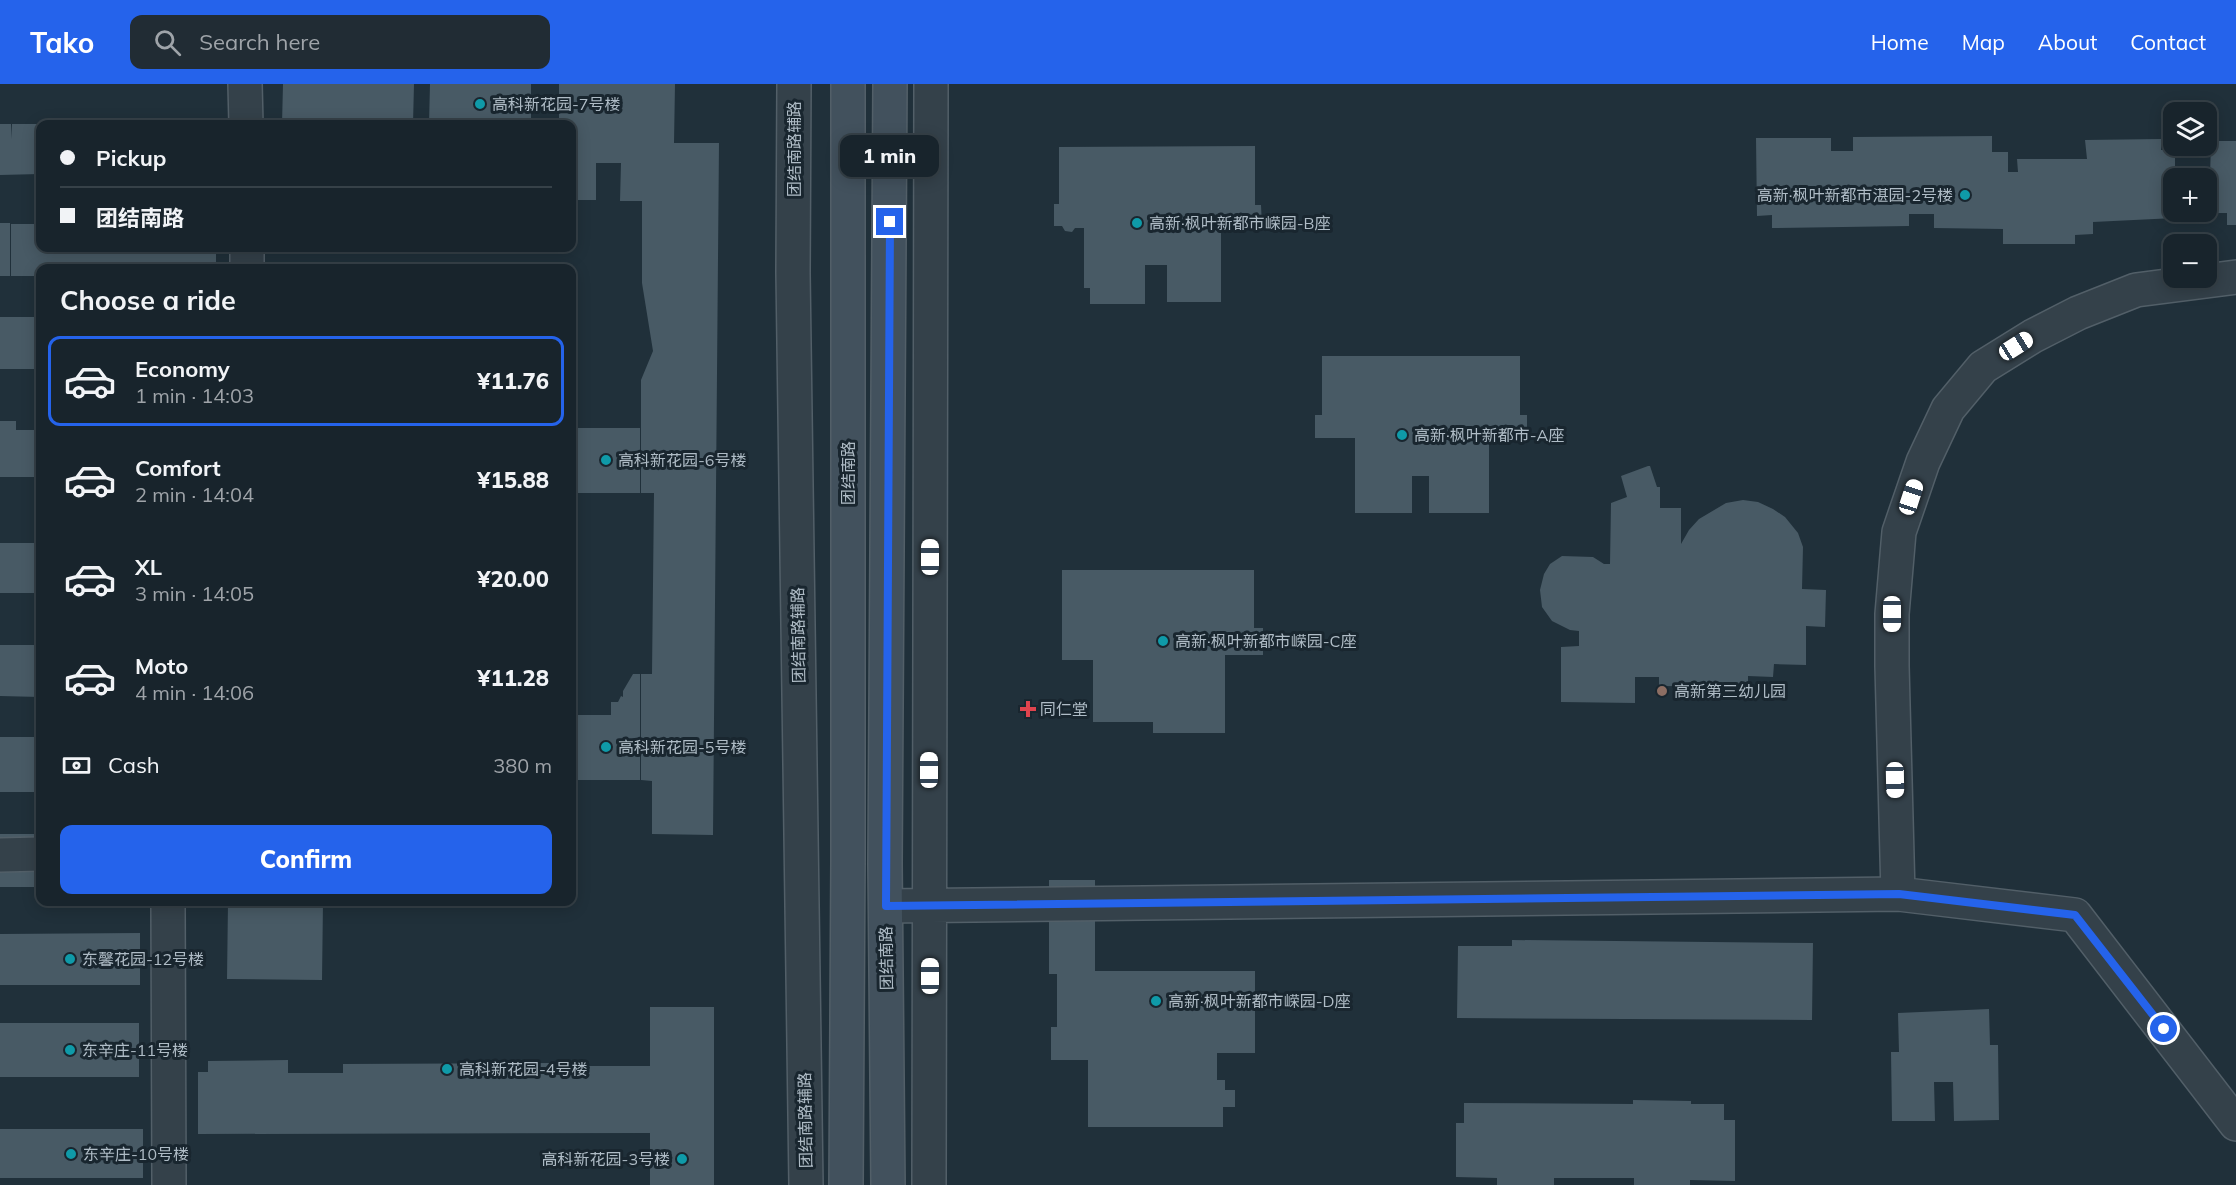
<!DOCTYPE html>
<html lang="en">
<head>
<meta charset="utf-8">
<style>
  :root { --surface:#18242c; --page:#212c34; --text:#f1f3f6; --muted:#9fa4a9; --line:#364148; --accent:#2563eb }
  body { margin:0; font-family:Mulish,"Noto Sans SC",sans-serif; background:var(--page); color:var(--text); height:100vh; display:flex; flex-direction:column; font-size:22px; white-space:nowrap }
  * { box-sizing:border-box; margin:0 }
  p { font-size:20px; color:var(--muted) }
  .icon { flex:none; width:33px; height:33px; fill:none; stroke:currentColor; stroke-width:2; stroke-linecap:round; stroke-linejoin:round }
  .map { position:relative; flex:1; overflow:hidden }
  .side { position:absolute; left:36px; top:180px; width:540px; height:642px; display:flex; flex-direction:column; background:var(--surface); border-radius:12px; box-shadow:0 3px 15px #0003,0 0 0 2px var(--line) }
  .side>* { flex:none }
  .top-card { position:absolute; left:36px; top:36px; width:540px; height:132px; border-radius:12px; box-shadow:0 3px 15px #0003,0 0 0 2px var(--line); display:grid; align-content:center; height:132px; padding:0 24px; background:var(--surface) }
  .fabs { position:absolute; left:2163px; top:18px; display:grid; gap:12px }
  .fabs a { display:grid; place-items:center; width:54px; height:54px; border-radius:12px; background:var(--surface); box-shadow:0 3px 15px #0003,0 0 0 2px var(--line); font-size:30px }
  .end { position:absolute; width:27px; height:27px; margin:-14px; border:8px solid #2563eb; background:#fff; box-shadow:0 0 0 3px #fff }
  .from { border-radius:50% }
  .bubble { position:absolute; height:42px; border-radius:12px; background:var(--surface); box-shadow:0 3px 15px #0003,0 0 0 2px var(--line); font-size:20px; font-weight:800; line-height:42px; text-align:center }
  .car { position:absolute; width:18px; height:36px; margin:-18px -9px; border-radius:8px; box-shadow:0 0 4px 2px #0007; background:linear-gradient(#fff 24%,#345 0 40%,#fff 0 76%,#345 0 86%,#fff 0) }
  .top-card b { display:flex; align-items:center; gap:21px; height:57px; font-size:22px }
  .top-card b+b { border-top:2px solid var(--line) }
  .top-card i { width:15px; height:15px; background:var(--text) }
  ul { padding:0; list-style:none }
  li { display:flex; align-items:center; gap:18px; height:90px; margin:0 12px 9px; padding:0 12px; border:3px solid transparent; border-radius:12px }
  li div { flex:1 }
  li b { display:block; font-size:22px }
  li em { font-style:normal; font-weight:800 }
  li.on { border-color:var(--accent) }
  li>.icon { width:54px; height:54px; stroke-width:1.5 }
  h2 { padding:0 24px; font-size:27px; line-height:72px }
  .pay { display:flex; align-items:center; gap:15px; height:66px; padding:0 24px; font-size:22px }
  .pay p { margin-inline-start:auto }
  .button { display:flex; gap:12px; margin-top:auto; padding:12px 24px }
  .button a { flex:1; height:69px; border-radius:12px; background:var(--accent); color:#fff; font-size:24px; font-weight:800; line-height:69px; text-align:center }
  header { display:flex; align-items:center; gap:36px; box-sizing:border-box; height:84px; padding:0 30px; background:var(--accent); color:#fff }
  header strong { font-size:28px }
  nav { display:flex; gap:33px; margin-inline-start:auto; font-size:21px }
  .search { width:420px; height:54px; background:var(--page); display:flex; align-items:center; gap:15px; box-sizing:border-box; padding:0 21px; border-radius:12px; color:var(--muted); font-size:22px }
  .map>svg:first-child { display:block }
  .building { fill:#485a65 }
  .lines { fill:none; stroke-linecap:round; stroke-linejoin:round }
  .minor-casing { stroke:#525f68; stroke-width:36 }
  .secondary-casing { stroke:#525f68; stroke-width:36 }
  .minor { stroke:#34414a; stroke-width:33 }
  .secondary { stroke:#42515d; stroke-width:33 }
  .route { stroke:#2563eb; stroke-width:8 }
  .culture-dot { fill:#0f9aa8; stroke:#19262f; stroke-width:2 }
  .education-dot { fill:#8d6e63; stroke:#19262f; stroke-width:2 }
  .health-dot { fill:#e0444e; stroke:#19262f; stroke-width:2 }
  .labels { text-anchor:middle; stroke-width:6; stroke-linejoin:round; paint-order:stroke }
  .poi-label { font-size:16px; fill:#afbcc6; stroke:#19262f; text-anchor:start }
  .street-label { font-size:16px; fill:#afbcc6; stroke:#19262f }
</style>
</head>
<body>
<header>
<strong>Tako</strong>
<div class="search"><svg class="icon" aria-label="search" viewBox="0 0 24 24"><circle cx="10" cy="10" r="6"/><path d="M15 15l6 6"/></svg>Search here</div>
<nav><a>Home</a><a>Map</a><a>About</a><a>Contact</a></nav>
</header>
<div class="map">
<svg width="2236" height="1101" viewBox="0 0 2236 1101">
  <rect width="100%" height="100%" fill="#20303a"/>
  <path class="building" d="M283 0H414L413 40H282Z
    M430 0H531V40H429Z
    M559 0H675L674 59H719L713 751 652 750V697L641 696V590H652L654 409H641V296L653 267 642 199V117H620L621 79H596V116H572V40H559Z
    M0 40H11L12 55V40H40V90L0 91Z
    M1992 52V68H2008V88H2018L2017 75H2087L2085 56 2161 55V66H2175V134L2093 138V150L2075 151V160H2003V145L1934 144V130H1909V142L1772 144V131L1757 132 1756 54H1831V67H1853V53Z
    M2211 57H2236V141H2227V129H2209Z
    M1255 62V121H1261L1262 142H1253L1246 147H1237L1235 136H1221V218H1167V181H1145V220H1090V204H1084V144H1075L1072 148 1065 147 1062 142H1054V120H1059V63Z
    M0 139H10V192H0Z
    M11 140H40V164H216V184H40V192H11Z
    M0 233H40V285H0Z
    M1322 272H1520V331H1527V356H1501V348L1489 347V429H1429V392H1412V429H1355V354H1315V331H1322Z
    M0 337H16V346H40V393H0Z
    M572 344H640V409H572Z
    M1648 382H1650L1657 403H1660V424H1681V460L1689 446 1699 435 1726 419 1743 416 1758 418 1773 425 1785 433 1798 449 1803 463 1802 505 1826 506 1825 543 1806 542V581L1774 580 1773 593 1748 592V603L1662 602 1659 601V593H1635V619L1561 618V563L1579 562V547L1570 546 1552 537 1542 523 1540 506 1544 490 1550 480 1562 472 1593 473 1604 480H1610L1611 419 1627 413 1621 392Z
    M0 459H40V509H0Z
    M1062 486H1254V544H1263V571H1225V649H1153V638H1093V576H1062Z
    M0 561H40V613L0 612Z
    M633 590H640V696H572V631H611V618H618L621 612 623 613V607Z
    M0 653H40V708H0Z
    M0 750H40V803H0Z
    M1049 796H1095V887H1255V969H1217V996H1225V1006H1235V1023H1223V1043H1088V976H1051V943H1057V890H1049Z
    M228 818H323L322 896 227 895Z
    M140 849V901H0V850Z
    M1512 856 1813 859 1812 936 1457 934 1458 862H1512Z
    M650 923H714V1101H650V1049L198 1050V988H208V977L288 976V989H343V980L552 979V989H585V982H650Z
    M1989 925 1990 961H1998L1999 1036 1954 1037 1953 998H1934L1935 1037H1892L1891 968H1899L1898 929Z
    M0 939H139V993H0Z
    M1633 1016 1691 1017V1020H1724V1036H1735V1097L1690 1096V1101H1634V1094H1554V1101H1497V1094L1456 1093V1039H1464V1019L1633 1020Z
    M0 1045H143V1094H0Z"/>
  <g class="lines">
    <g class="minor-casing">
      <path id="minor" d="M245 0 246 40
        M794 0 793 189 806 1101
        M247 164V184
        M0 771 40 770
        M1898 810 1892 582V530L1899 448 1923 378 1948 325 1983 283 2033 252 2078 229 2136 206 2236 193
        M168 818 169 1101
        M886 822 1898 810 2075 831 2236 1040
        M929 1101 931 0"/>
    </g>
    <g class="secondary-casing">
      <path id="secondary" d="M846 1101 848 777V0
        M888 1101 885 780 890 0"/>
    </g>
    <use href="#minor" class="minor"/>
    <use href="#secondary" class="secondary"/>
  </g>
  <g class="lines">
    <path class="route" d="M890 138 886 822 1899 810 2075 831 2164 945"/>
  </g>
  <g class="culture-dot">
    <circle cx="480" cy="20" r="6"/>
    <circle cx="1965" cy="111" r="6"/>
    <circle cx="1137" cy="139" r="6"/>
    <circle cx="1402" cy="351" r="6"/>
    <circle cx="606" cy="376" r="6"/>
    <circle cx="1163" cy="557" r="6"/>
    <circle cx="606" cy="663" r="6"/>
    <circle cx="70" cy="875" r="6"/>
    <circle cx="1156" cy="917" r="6"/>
    <circle cx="70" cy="966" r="6"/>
    <circle cx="447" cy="985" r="6"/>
    <circle cx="71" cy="1070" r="6"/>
    <circle cx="682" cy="1075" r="6"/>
  </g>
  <circle class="education-dot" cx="1662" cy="607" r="6"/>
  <path class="health-dot" d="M1025 616h6v6h6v6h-6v6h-6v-6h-6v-6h6z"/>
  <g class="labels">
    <g class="poi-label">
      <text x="492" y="26">高科新花园-7号楼</text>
      <text x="1953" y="117" text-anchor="end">高新·枫叶新都市湛园-2号楼</text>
      <text x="1149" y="145">高新·枫叶新都市嵘园-B座</text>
      <text x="1414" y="357">高新·枫叶新都市-A座</text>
      <text x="618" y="382">高科新花园-6号楼</text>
      <text x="1175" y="563">高新·枫叶新都市嵘园-C座</text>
      <text x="1674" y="613">高新第三幼儿园</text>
      <text x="1040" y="631">同仁堂</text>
      <text x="618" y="669">高科新花园-5号楼</text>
      <text x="82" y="881">东馨花园-12号楼</text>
      <text x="1168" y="923">高新·枫叶新都市嵘园-D座</text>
      <text x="82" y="972">东辛庄-11号楼</text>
      <text x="459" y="991">高科新花园-4号楼</text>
      <text x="83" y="1076">东辛庄-10号楼</text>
      <text x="670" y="1081" text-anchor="end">高科新花园-3号楼</text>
    </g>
    <g class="street-label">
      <text transform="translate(794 65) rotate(-90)" y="6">团结南路辅路</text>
      <text transform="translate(848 389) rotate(-90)" y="6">团结南路</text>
      <text transform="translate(798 551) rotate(-91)" y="6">团结南路辅路</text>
      <text transform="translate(886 874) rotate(-91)" y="6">团结南路</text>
      <text transform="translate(805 1036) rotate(-91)" y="6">团结南路辅路</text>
    </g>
  </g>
</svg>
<div class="fabs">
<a><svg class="icon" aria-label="layers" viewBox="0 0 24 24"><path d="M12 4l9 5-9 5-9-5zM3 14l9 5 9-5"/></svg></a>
<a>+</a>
<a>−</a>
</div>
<i class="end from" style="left:2164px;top:945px"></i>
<i class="end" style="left:890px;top:138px"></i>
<div class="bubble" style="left:840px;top:51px;width:99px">1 min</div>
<i class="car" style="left:2016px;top:262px;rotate:58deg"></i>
<i class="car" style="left:1911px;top:413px;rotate:18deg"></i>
<i class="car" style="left:930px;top:473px;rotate:0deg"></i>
<i class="car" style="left:1892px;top:530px;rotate:180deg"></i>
<i class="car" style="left:929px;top:686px;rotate:0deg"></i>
<i class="car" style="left:1895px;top:696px;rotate:179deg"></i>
<i class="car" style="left:930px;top:892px;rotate:0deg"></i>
<div class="top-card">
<b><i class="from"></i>Pickup</b>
<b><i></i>团结南路</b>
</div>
<section class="side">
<h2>Choose a ride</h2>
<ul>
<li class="on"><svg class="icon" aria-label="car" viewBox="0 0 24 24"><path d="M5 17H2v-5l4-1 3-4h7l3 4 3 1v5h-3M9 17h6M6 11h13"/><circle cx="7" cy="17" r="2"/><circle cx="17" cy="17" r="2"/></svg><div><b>Economy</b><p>1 min · 14:03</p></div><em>¥11.76</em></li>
<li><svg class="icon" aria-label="car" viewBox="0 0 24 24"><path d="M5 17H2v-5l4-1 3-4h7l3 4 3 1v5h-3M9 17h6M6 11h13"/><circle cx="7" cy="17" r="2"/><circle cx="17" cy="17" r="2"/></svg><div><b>Comfort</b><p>2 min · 14:04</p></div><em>¥15.88</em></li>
<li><svg class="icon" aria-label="car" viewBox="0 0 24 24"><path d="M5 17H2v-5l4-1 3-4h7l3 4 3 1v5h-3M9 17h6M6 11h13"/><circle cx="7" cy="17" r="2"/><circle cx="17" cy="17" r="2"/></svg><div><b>XL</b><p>3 min · 14:05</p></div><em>¥20.00</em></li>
<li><svg class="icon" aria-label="car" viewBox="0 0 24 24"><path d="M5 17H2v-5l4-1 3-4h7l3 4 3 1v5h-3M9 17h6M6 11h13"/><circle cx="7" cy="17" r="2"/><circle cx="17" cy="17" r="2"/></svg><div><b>Moto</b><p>4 min · 14:06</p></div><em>¥11.28</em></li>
</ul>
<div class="pay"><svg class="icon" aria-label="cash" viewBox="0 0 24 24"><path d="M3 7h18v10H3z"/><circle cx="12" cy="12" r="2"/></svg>Cash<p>380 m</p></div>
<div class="button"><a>Confirm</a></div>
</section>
</div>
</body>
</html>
